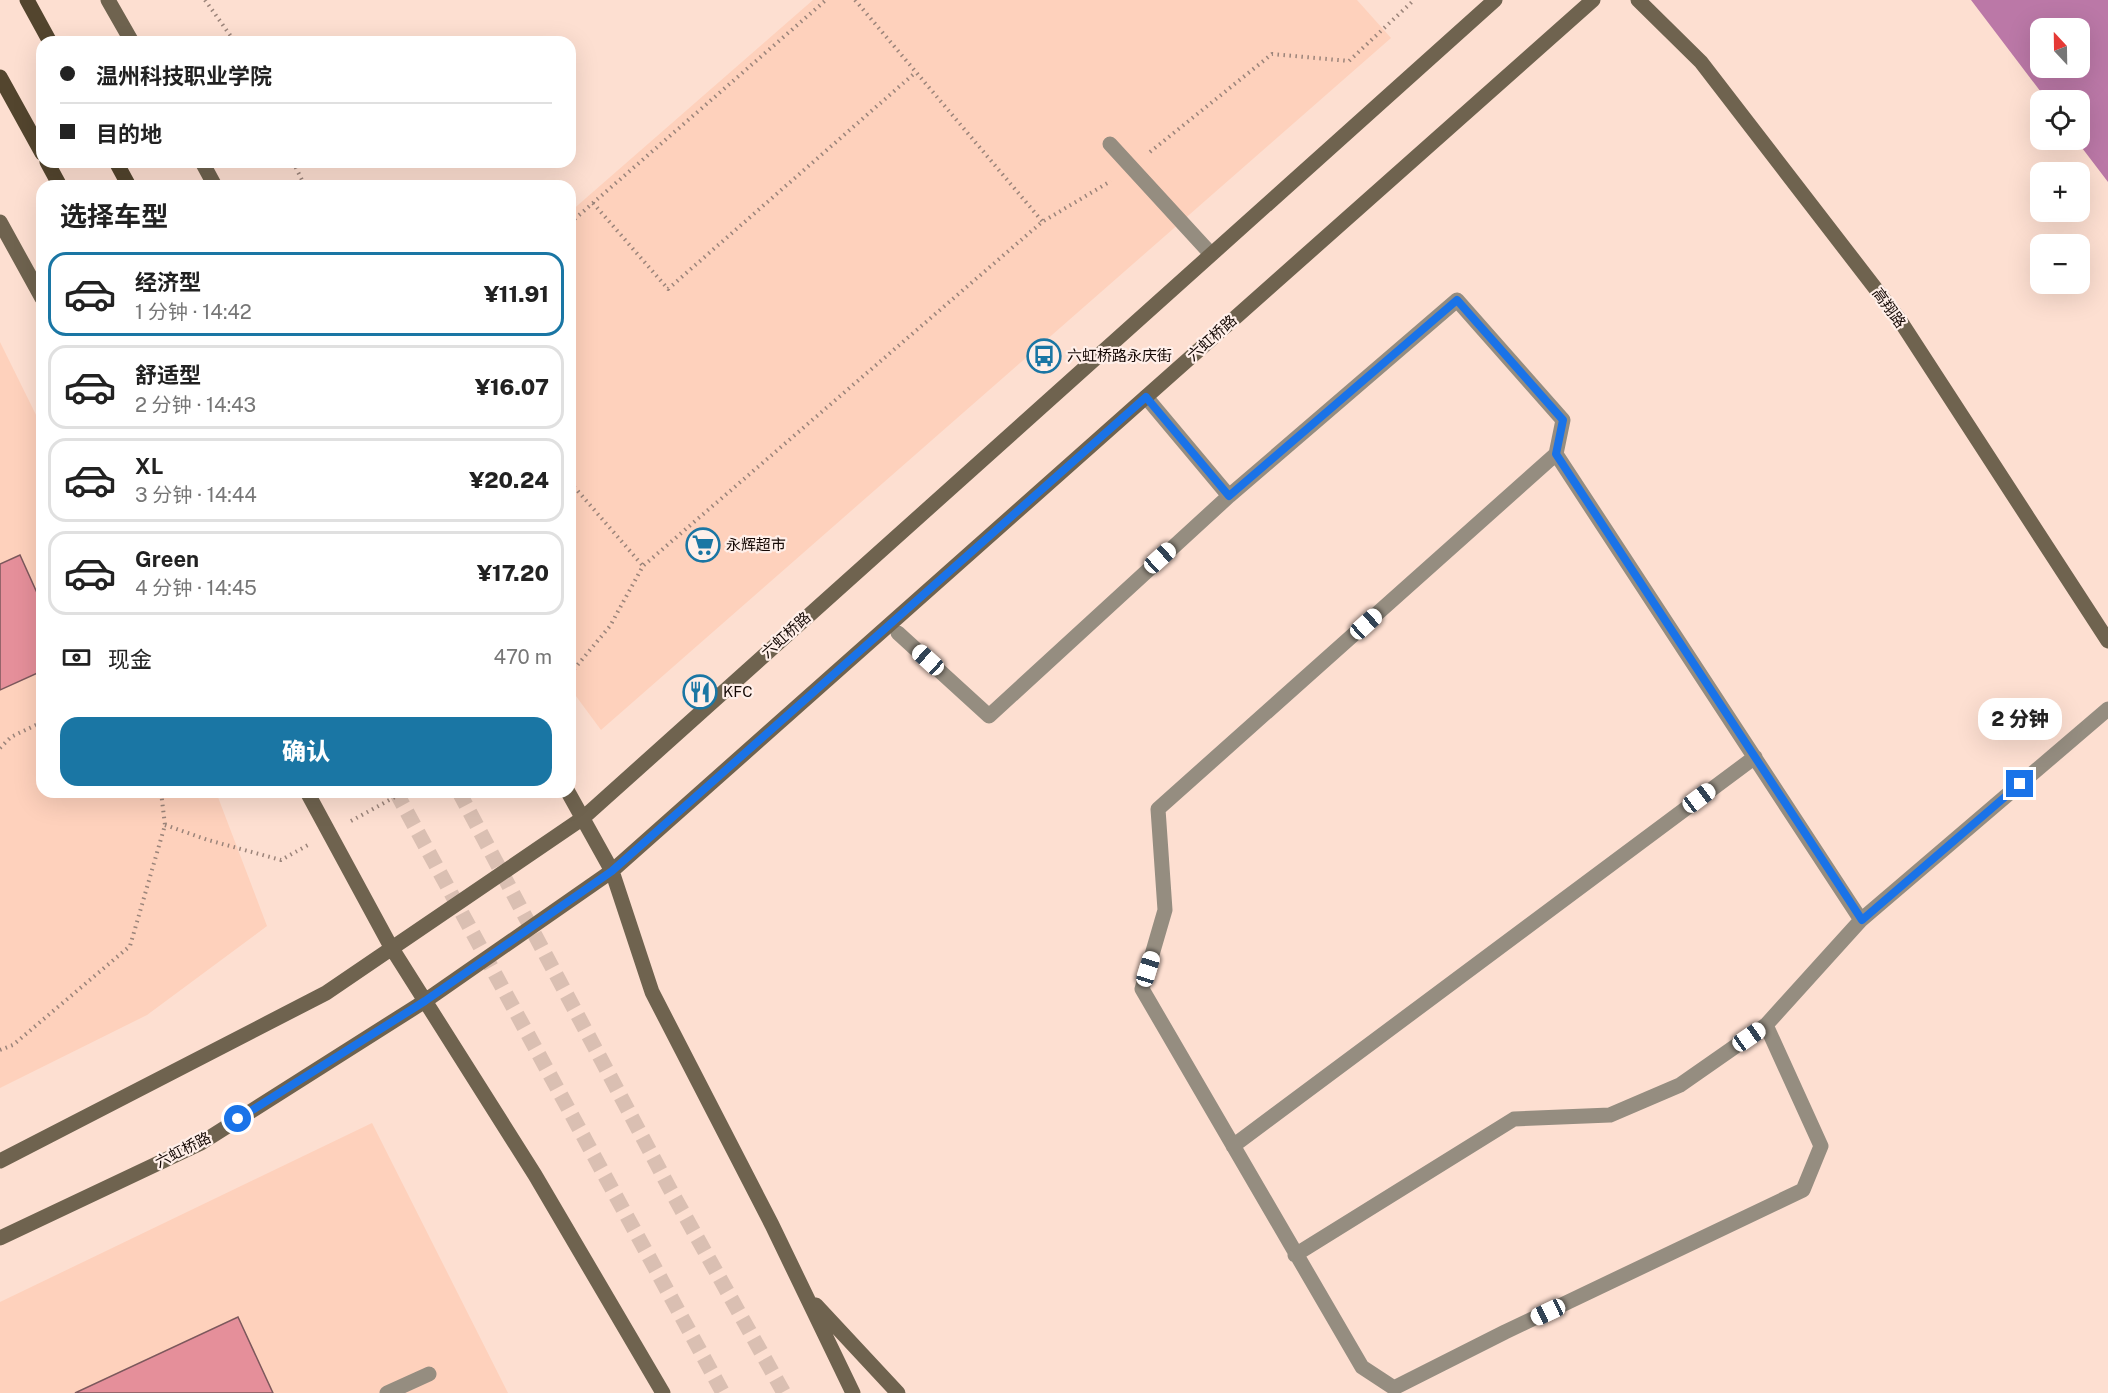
<!DOCTYPE html>
<html lang="zh">
<head>
<meta charset="utf-8">
<style>
  :root { --surface:#fff; --page:#f2f2f2; --text:#222; --muted:#767676; --line:#e0e0e0; --accent:#1a76a4 }
  body { margin:0; font-family:"Public Sans","Noto Sans SC",sans-serif; background:var(--page); color:var(--text); height:100vh; display:flex; flex-direction:column; font-size:22px; white-space:nowrap }
  * { box-sizing:border-box; margin:0 }
  p { font-size:20px; color:var(--muted) }
  .icon { flex:none; width:33px; height:33px; fill:none; stroke:currentColor; stroke-width:2; stroke-linecap:round; stroke-linejoin:round }
  .map { position:relative; flex:1; overflow:hidden }
  .sheet { position:absolute; left:36px; top:180px; width:540px; height:618px; display:flex; flex-direction:column; background:var(--surface); border-radius:18px; box-shadow:0 6px 24px #0002 }
  .sheet>* { flex:none }
  .banner { position:absolute; left:36px; top:36px; width:540px; height:132px; border-radius:18px; box-shadow:0 6px 24px #0002; display:grid; align-content:center; height:132px; padding:0 24px; background:var(--surface) }
  .needle { width:39px; rotate:338deg }
  .controls { position:absolute; left:2030px; top:18px; display:grid; gap:12px }
  .controls a { display:grid; place-items:center; width:60px; height:60px; border-radius:12px; background:var(--surface); box-shadow:0 6px 24px #0002; font-size:30px }
  .end { position:absolute; width:27px; height:27px; margin:-14px; border:8px solid #1a73e8; background:#fff; box-shadow:0 0 0 3px #fff }
  .from { border-radius:50% }
  .bubble { position:absolute; height:42px; border-radius:18px; background:var(--surface); box-shadow:0 6px 24px #0002; font-size:20px; font-weight:800; line-height:42px; text-align:center }
  .car { position:absolute; width:18px; height:36px; margin:-18px -9px; border-radius:8px; box-shadow:0 0 4px 2px #0007; background:linear-gradient(#fff 24%,#345 0 40%,#fff 0 76%,#345 0 86%,#fff 0) }
  .banner b { display:flex; align-items:center; gap:21px; height:57px; font-size:22px }
  .banner b+b { border-top:2px solid var(--line) }
  .banner i { width:15px; height:15px; background:var(--text) }
  ul { padding:0; list-style:none }
  li { display:flex; align-items:center; gap:18px; height:84px; margin:0 12px 9px; padding:0 12px; border:3px solid var(--line); border-radius:18px }
  li div { flex:1 }
  li b { display:block; font-size:22px }
  li em { font-style:normal; font-weight:800 }
  li.current { border-color:var(--accent) }
  li>.icon { width:54px; height:54px; stroke-width:1.5 }
  h2 { padding:0 24px; font-size:27px; line-height:72px }
  .pay { display:flex; align-items:center; gap:15px; height:66px; padding:0 24px; font-size:22px }
  .pay p { margin-inline-start:auto }
  .button { display:flex; gap:12px; margin-top:auto; padding:12px 24px }
  .button a { flex:1; height:69px; border-radius:18px; background:var(--accent); color:#fff; font-size:24px; font-weight:800; line-height:69px; text-align:center }
  .map>svg:first-child { display:block }
  .built { fill:#fed1bc }
  .water { fill:#bb78a7; fill-rule:evenodd }
  .building { fill:#e58f9a; stroke:#7c585c; stroke-width:1.5 }
  .lines { fill:none; stroke-linecap:round; stroke-linejoin:round }
  .primary-tunnel { stroke:#dabfb2; stroke-width:15; stroke-dasharray:15 8; stroke-linecap:butt }
  .path { stroke:#9b847a; stroke-width:4; stroke-dasharray:1.5 4.5; stroke-linecap:butt }
  .lane { stroke:#958d80; stroke-width:15 }
  .secondary { stroke:#6f634f; stroke-width:15 }
  .primary { stroke:#53452e; stroke-width:15 }
  .route { stroke:#1a73e8; stroke-width:8 }
  .labels { text-anchor:middle; stroke-width:4.5; stroke-linejoin:round; paint-order:stroke }
  .street-label { font-size:15px; fill:#150905; stroke:#ffefe9 }
  .poi-label { font-size:15px; fill:#150905; stroke:#ffefe9; text-anchor:start }
</style>
</head>
<body>
<div class="map">
<svg width="2108" height="1393" viewBox="0 0 2108 1393">
  <rect width="100%" height="100%" fill="#fddfd1"/>
  <path class="built" d="M813 0H1357L1391 38 601 730 570 688V212Z
    M0 342 42 427V792H216L267 926 147 1015 0 1088Z
    M372 1123 508 1393H0V1302Z"/>
  <path class="water" d="M1971 0H2108V182L2076 140H2079V100H2047ZM2040 28H2079V68H2040Z"/>
  <path class="building" d="M20 555 42 604V671L0 690V564Z
    M238 1317 273 1393H75Z"/>
  <g class="lines">
    <path class="primary-tunnel" d="M396 792 723 1393
      M459 792 671 1191 784 1393"/>
    <path class="path" d="M205 0 235 42
      M855 0 1042 221
      M1150 152 1272 54 1349 61 1414 0
      M293 162 305 186
      M593 203 668 289 916 72
      M570 223 826 0
      M570 482 643 566
      M570 674 610 626 643 566 1042 222 1111 181
      M0 748 11 737 42 722
      M351 821 404 792
      M165 825 208 840 281 860 308 845
      M0 1050 13 1045 130 946 165 825 161 792"/>
    <path class="lane" d="M1110 144 1211 254
      M1146 397 1229 496
      M1556 454 1158 809 1165 910 1142 989 1362 1367 1394 1388 1505 1332 1803 1190 1821 1146 1766 1025 1861 920
      M898 633 989 716 1229 496 1457 300 1563 420 1556 454 1861 920 2108 709
      M1233 1146 1755 757
      M1295 1255 1514 1119 1610 1115 1680 1085 1766 1025
      M387 1393 429 1374"/>
    <path class="secondary" d="M108 0 132 42
      M1638 0 1701 62 1899 319 2108 641
      M202 162 215 186
      M0 222 42 298
      M307 792 391 947 535 1175 663 1393
      M568 792 612 871 652 992 772 1225 853 1393
      M0 1161 326 993 583 818 1495 0
      M0 1238 201 1143 425 1001 612 871 1593 0
      M816 1305 898 1393"/>
    <path class="primary" d="M27 0 50 42
      M0 77 42 153
      M47 162 60 186
      M116 162 129 186"/>
  </g>
  <g class="lines">
    <path class="route" d="M238 1119 425 1001 612 871 1146 397 1229 496 1457 300 1563 420 1556 454 1862 920 2020 784"/>
  </g>
  <defs>
    <g id="bus-ring" transform="scale(1.725)"><circle r="9.5" fill="#ffefe9" stroke="#1a76a4" stroke-width="1.5"/><path d="M-5-6H5V4H4V6H2V4H-2V6H-4V4H-5ZM-3.5-4V0h7V-4ZM-3.5 1.2v1.5H-2V1.2ZM2 1.2v1.5H3.5V1.2Z" fill="#1a76a4"/></g>
    <g id="supermarket-ring" transform="scale(1.725)"><circle r="9.5" fill="#ffefe9" stroke="#1a76a4" stroke-width="1.5"/><path d="M-6-5.5h2.5l.6 2H6L4.5 2H-2.5L-4.4-4H-6ZM-1.5 3.2a1.3 1.3 0 1 0 .1 0ZM3 3.2a1.3 1.3 0 1 0 .1 0Z" fill="#1a76a4"/></g>
    <g id="restaurant-ring" transform="scale(1.725)"><circle r="9.5" fill="#ffefe9" stroke="#1a76a4" stroke-width="1.5"/><path d="M-5-6h1v4h1v-4h1v4h1v-4h1v5L-1.5 .5V6h-2V.5L-5-1ZM5-6V6H3V1.5H1.5Q1.5-4 5-6Z" fill="#1a76a4"/></g>
  </defs>
  <g fill-rule="evenodd">
    <use href="#bus-ring" x="1044" y="356"/>
    <use href="#supermarket-ring" x="703" y="545"/>
    <use href="#restaurant-ring" x="700" y="692"/>
  </g>
  <g class="labels">
    <g class="street-label">
      <text transform="translate(1889 308) rotate(54)" y="5">高翔路</text>
      <text transform="translate(1212 338) rotate(-42)" y="5">六虹桥路</text>
      <text transform="translate(786 635) rotate(-42)" y="5">六虹桥路</text>
      <text transform="translate(183 1150) rotate(-27)" y="5">六虹桥路</text>
    </g>
    <g class="poi-label">
      <text x="1067" y="361">六虹桥路永庆街</text>
      <text x="726" y="550">永辉超市</text>
      <text x="723" y="697">KFC</text>
    </g>
  </g>
</svg>
<div class="controls">
<a><svg class="needle" viewBox="-14 -14 28 28"><path d="M0-13l5 13h-10z" fill="#e53935"/><path d="M0 13l5-13h-10z" fill="#767676"/></svg></a>
<a><svg class="icon" aria-label="locate" viewBox="0 0 24 24"><circle cx="12" cy="12" r="6"/><path d="M12 2v4M12 18v4M2 12h4M18 12h4"/></svg></a>
<a>+</a>
<a>−</a>
</div>
<i class="end from" style="left:238px;top:1119px"></i>
<i class="end" style="left:2020px;top:784px"></i>
<div class="bubble" style="left:1978px;top:698px;width:84px">2 分钟</div>
<i class="car" style="left:1160px;top:558px;rotate:48deg"></i>
<i class="car" style="left:1366px;top:624px;rotate:48deg"></i>
<i class="car" style="left:928px;top:660px;rotate:312deg"></i>
<i class="car" style="left:1699px;top:798px;rotate:53deg"></i>
<i class="car" style="left:1148px;top:969px;rotate:17deg"></i>
<i class="car" style="left:1749px;top:1037px;rotate:55deg"></i>
<i class="car" style="left:1548px;top:1312px;rotate:245deg"></i>
<div class="banner">
<b><i class="from"></i>温州科技职业学院</b>
<b><i></i>目的地</b>
</div>
<section class="sheet">
<h2>选择车型</h2>
<ul>
<li class="current"><svg class="icon" aria-label="car" viewBox="0 0 24 24"><path d="M5 17H2v-5l4-1 3-4h7l3 4 3 1v5h-3M9 17h6M6 11h13"/><circle cx="7" cy="17" r="2"/><circle cx="17" cy="17" r="2"/></svg><div><b>经济型</b><p>1 分钟 · 14:42</p></div><em>¥11.91</em></li>
<li><svg class="icon" aria-label="car" viewBox="0 0 24 24"><path d="M5 17H2v-5l4-1 3-4h7l3 4 3 1v5h-3M9 17h6M6 11h13"/><circle cx="7" cy="17" r="2"/><circle cx="17" cy="17" r="2"/></svg><div><b>舒适型</b><p>2 分钟 · 14:43</p></div><em>¥16.07</em></li>
<li><svg class="icon" aria-label="car" viewBox="0 0 24 24"><path d="M5 17H2v-5l4-1 3-4h7l3 4 3 1v5h-3M9 17h6M6 11h13"/><circle cx="7" cy="17" r="2"/><circle cx="17" cy="17" r="2"/></svg><div><b>XL</b><p>3 分钟 · 14:44</p></div><em>¥20.24</em></li>
<li><svg class="icon" aria-label="car" viewBox="0 0 24 24"><path d="M5 17H2v-5l4-1 3-4h7l3 4 3 1v5h-3M9 17h6M6 11h13"/><circle cx="7" cy="17" r="2"/><circle cx="17" cy="17" r="2"/></svg><div><b>Green</b><p>4 分钟 · 14:45</p></div><em>¥17.20</em></li>
</ul>
<div class="pay"><svg class="icon" aria-label="cash" viewBox="0 0 24 24"><path d="M3 7h18v10H3z"/><circle cx="12" cy="12" r="2"/></svg>现金<p>470 m</p></div>
<div class="button"><a>确认</a></div>
</section>
</div>
</body>
</html>
